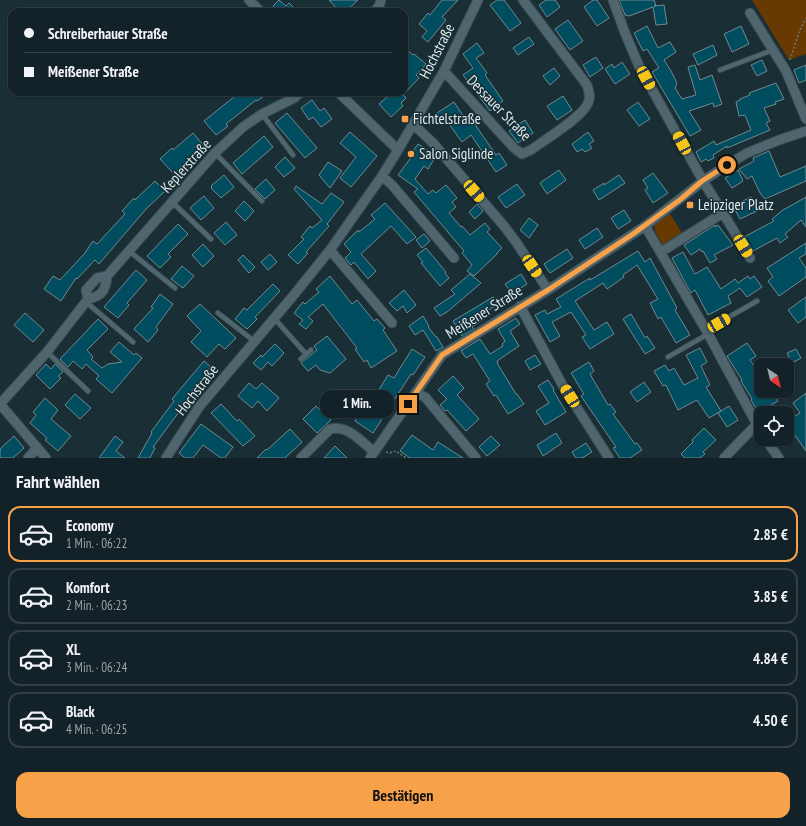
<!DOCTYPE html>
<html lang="de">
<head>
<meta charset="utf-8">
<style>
  :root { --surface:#132228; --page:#1c2a30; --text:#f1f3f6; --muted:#9da4a8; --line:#323f45; --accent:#f7a149 }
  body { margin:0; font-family:"PT Sans Narrow",sans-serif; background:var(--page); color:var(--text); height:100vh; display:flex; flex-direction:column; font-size:15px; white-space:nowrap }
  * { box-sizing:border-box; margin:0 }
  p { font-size:13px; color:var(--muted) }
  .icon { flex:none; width:22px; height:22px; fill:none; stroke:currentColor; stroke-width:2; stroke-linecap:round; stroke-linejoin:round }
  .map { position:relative; height:458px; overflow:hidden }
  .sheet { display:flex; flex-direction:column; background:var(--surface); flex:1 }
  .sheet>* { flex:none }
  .top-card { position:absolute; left:8px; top:8px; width:400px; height:88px; border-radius:12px; box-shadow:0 1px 3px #0004,0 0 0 1px var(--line); display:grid; align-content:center; height:88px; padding:0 16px; background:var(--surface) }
  .needle { width:26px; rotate:145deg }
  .fabs { position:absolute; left:754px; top:358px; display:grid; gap:8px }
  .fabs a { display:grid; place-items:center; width:40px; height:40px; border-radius:8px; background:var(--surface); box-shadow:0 1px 3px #0004,0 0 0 1px var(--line); font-size:20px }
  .end { position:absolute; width:18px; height:18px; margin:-9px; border:5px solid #f7a149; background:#111; box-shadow:0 0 0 2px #111 }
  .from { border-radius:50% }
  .bubble { position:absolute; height:28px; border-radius:12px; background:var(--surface); box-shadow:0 1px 3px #0004,0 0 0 1px var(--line); font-size:13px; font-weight:700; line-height:28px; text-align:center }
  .car { position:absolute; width:12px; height:24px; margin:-12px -6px; border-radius:5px; box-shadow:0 0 3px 1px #0007; background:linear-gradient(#f5c518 24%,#345 0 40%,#f5c518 0 76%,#345 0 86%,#f5c518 0) }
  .top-card b { display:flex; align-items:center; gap:14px; height:38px; font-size:15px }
  .top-card b+b { border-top:1px solid var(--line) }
  .top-card i { width:10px; height:10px; background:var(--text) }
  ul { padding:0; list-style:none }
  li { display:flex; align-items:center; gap:12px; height:56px; margin:0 8px 6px; padding:0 8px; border:2px solid var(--line); border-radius:12px }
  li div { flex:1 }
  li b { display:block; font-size:15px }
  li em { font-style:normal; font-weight:700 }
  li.selected { border-color:var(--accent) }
  li>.icon { width:36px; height:36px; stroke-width:1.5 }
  h2 { padding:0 16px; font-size:18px; line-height:48px }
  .cta { display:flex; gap:8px; margin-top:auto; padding:8px 16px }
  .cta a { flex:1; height:46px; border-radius:12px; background:var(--accent); color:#111; font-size:16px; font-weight:700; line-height:46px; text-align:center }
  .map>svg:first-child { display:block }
  .green { fill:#683a01 }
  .building { fill:#004d5f; stroke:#718991 }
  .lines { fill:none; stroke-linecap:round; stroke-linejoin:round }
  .service-casing { stroke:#38494f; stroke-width:6 }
  .minor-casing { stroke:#38494f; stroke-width:11 }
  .path { stroke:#687a80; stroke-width:1.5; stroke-dasharray:2 2; stroke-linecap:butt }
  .service { stroke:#4f666e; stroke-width:4.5 }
  .minor { stroke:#4f666e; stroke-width:9 }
  .route { stroke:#f7a149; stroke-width:5 }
  .poi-dot { fill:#f7a149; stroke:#192e35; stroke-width:1.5 }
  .labels { text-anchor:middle; stroke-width:3; stroke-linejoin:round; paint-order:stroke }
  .street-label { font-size:15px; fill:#dfecf0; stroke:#192e35 }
  .poi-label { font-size:15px; fill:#dfecf0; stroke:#192e35; text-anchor:start }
</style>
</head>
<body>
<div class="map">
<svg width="806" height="458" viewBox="0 0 806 458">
  <rect width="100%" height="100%" fill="#192e35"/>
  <path class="green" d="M752 0H806V54L789 60Z
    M670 214 682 233 663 245 655 231V223Z"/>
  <path class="building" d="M279 0 286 6 289 3 298 12H279L273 6Z
    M329 0H358L345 12H340Z
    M442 0H458L442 17 446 20 428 42 422 37 427 31 419 24 428 13 430 15Z
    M497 0H504L521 23 510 31 490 5Z
    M546 0H555L560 7 547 17 539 5Z
    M593 0H597L609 18 597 26 584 7Z
    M619 0H654L656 6H654L664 5 667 24 656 25 653 7 629 16 625 15Z
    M568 20 583 41 570 50 555 29Z
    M647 26 658 48 670 42 676 52 664 60 671 71 677 83 675 88 682 99 696 95 688 67 695 65 700 80 712 75 722 104 714 107 713 103 689 111 701 130 690 136 652 72 659 68 647 49 643 51 634 33Z
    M741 26 749 44 732 52 724 34Z
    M529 37 534 44 518 55 513 48Z
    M477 43 484 53 476 58 487 73 485 75 503 101 490 111 463 75 473 68 463 54Z
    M713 45 717 55 698 65 693 54Z
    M404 47 413 55 414 54 426 64 416 75 419 78 404 94Z
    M596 57 603 68 590 77 583 65Z
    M762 60 767 71 757 76 751 65Z
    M622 62 630 74 615 84 605 69 612 64 614 68Z
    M806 65V80L799 83 794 70Z
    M554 68 560 76 550 85 543 76Z
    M776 83 784 99 775 102 776 104 764 108 770 121 766 123 770 130 727 148V146L713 155 714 158 708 161 706 159 701 162 696 152 714 141 716 145 751 130 745 115 739 116 736 102 740 100V99L750 95 749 93Z
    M240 92H270L257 101 256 100 226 124 228 126 216 135 204 121Z
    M393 92H401L406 98 401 103 403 106 391 117 379 104Z
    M563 96 572 110 557 120 547 106Z
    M312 100 320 111 324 108 332 119 321 127 313 117 309 120 301 108Z
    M454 102 466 120 470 117 496 155 499 153 507 165 496 172 471 135 462 142 446 120 443 122 437 113Z
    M638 102 650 119 639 126 627 110Z
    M287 113 317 148 305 158 275 123Z
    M525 120 533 133 518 143 509 131Z
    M350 132 377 156 351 187 340 178 356 157 340 143Z
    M588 132 594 141 589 144 592 148 585 152 582 149 577 152 572 144Z
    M193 133 204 146 174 174 160 159 172 148 173 150Z
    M264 136 273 147 242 174 233 163Z
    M418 144 436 156 428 169 424 166 415 179 428 194 433 190 436 193 446 185 457 198 452 202 456 207 449 213 461 227 462 226 470 235 485 223 490 229 487 232 502 248 497 253V254L474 276 467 271 472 265 462 253 464 251 414 192 418 189 398 175 413 155 411 154Z
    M769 151 780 177 806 166V181L765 199 760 193 752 176 747 179 739 169 754 161 753 158Z
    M285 157 295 168 284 177 275 167Z
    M328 162 342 171 330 188 319 175Z
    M559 170 566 180 547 194 540 183Z
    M738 170 743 181 732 188 725 178Z
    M653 173 668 193 653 203 645 190 648 188 643 180Z
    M224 175 234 187 221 198 211 188 212 187 211 186Z
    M619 175 625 183 599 200 593 190 604 183V185Z
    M266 179 275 190 265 199 255 189Z
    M155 181 165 191 146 209 99 264 95 260 77 279 76 278 61 301 44 289 53 276 60 280 85 253 93 241 97 244 125 214 122 211 134 198 135 200Z
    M517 184 525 195 506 208 498 197Z
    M296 186 322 204 331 193 344 202 327 224 329 226 306 252 308 253 298 264 288 255 304 239 301 237 310 226 312 228 322 220 294 189Z
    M204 196 214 208 201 220 190 208Z
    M751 197 757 211 740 219 733 206Z
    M806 197V227L801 220 785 234 788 237 780 243 777 238 753 251 744 237 774 221 772 219 784 209H785Z
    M244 201 254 211 245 221 235 211Z
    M385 203 416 237 407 244 391 226 361 254 376 271 368 279 354 262 351 265 345 258 351 252 344 244 358 230 359 232 375 219 371 215Z
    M477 204 483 211 475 219 469 212Z
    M624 210 631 221 618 229 611 218Z
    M529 218 538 225 529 238 520 230Z
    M226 222 237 235 225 245 214 233Z
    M178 224 188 234 168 254 171 257 160 268 147 256Z
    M715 225V227L718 225 733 245 714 255 717 259 710 263 703 251 702 252 700 249 691 255 684 245Z
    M597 228 603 237 585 249 579 240Z
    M424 234 430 241 422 248 416 240Z
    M806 243V254L799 258 806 268V277L779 296 768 281 773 277 767 268Z
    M203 244 214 256 203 267 192 255Z
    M426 248 446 272 445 273 449 278 440 286 421 263 423 262 417 255Z
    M567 249 573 258 550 273 544 264Z
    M638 251 645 262 650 258 677 308 675 310 690 335 676 343 661 317 658 319 650 303 658 299 637 265 623 275 624 277 607 289 603 283 575 301 594 330 607 322 614 334 590 349 582 337 586 335 571 312 552 322 560 336 550 342 535 315 545 310 547 314 561 307 556 299 590 278V280Z
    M683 252 695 274 707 267 721 289 735 279 738 283 748 276 750 279 754 276 762 287 747 297 740 288 728 296 731 303 708 315 695 290 691 293 672 258Z
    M270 254 277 262 268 270 261 262Z
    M243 255 255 267 249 273 238 260Z
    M182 266 194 276 183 288 171 279Z
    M136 270 147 280 127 303 129 305 118 318 104 307Z
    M470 274 481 283 447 312 440 316 434 308 455 294 451 290Z
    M521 274 527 284 512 294 505 284Z
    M330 276 352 304 357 300 374 321 377 319 385 328 383 330 397 351 371 368 367 360 364 362 355 349 357 348 323 304 308 317 313 321 306 329 299 324 303 320 294 313 303 302 305 304 319 292 316 289Z
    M273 284 280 291 255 317 257 319 247 329 235 319 244 308 247 310Z
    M404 290 416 305 407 313 403 306 397 311 389 303Z
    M160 294 173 304 156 327 158 330 148 342 134 329 153 308 151 307Z
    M493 297 498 304 481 315 484 319 472 327 474 329 462 336 453 321Z
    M806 297V317L798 323 788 310Z
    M200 304 236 338 225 349 219 344 207 357 191 342 201 331 187 316Z
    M25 313 44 330 33 342 14 325Z
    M631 314 645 338 647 336 655 348 645 354 623 319Z
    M423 316 429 326 428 327 436 337H437L443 347 436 351 423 330 415 335 409 326Z
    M516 318 520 324 510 331 519 346 497 361 498 363H497L516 394H517L524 404 508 414 496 395 494 396 486 384 490 381 473 354 466 358 461 351 480 339 490 354 503 346 502 344 505 341 498 329Z
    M98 319 108 329 87 350 93 357 91 359 102 368 108 364 122 362 110 352 119 342 134 355 136 353 142 358 112 393 96 379 99 376 86 364 82 369 73 361 68 367 60 359Z
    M327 336 346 359 330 373 320 370 316 365 308 371 301 363 317 350 314 346Z
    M747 343 756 356 750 360 761 376V391H771L778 401 766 408 770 413H759L751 400 752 399 741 381 742 380 727 356Z
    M275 344 284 353 272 366 268 362 261 370 253 363 261 355 262 357Z
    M700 348 707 362 701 366 710 385 706 387 721 411 709 418 697 400 678 410 666 385 663 386 654 371 665 365 669 371 674 368 684 385 698 378 686 355Z
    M412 349 425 357 413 375 411 374 373 433 355 421 368 401 371 403 388 375 394 378Z
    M796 349 801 358 792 363 787 353Z
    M535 355 541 364 530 370 525 361Z
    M204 361 211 367 188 396 190 397 153 447 155 448 150 458H138L152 433 151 432 174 401 172 399Z
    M589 362 594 371 590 374 608 405 610 404 616 412 613 414 635 444 637 443 642 450 630 458H620L613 448 616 447 581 396 584 394 571 373Z
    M46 364 51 369 55 364 63 372 58 376 61 378 50 389 36 375Z
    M453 376 464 388 457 395 479 419 466 431 447 410 445 411 440 405 447 399 438 390Z
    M548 380 554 389 553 390 566 412 545 425 536 411 549 403 538 386Z
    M644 382 651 392 637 402 630 392Z
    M249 383 256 389 262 383 279 398 267 411 258 401 252 408 238 396Z
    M806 393V451L794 434 787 439V421L800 413 793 403Z
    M75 394 91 408 80 419 65 405Z
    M45 398 58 410 51 419 71 436 58 451 45 440 47 438 30 423 36 415 33 412Z
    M221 404 237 421 239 419 255 436 243 446 211 413Z
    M316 406 331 420 317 433 303 419Z
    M729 406 738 420 727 427 718 413Z
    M201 424 233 447 225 458H221L203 445 193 458H185L179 453Z
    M704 428 716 440 703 452 705 454 700 458H685L681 454 693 442 692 440Z
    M290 429 302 442 285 458H257L266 449 267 450Z
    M556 433 562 443 543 456 537 445Z
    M412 435 433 450 438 442 463 458H410L400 451Z
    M14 436 24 448 13 458H0V449Z
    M115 436 123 442 116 451 125 458H99Z
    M491 436 500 445 487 456 479 447Z
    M586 443 592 452 582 458H576L572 452Z
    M335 446 347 458H324Z"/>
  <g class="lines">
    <g class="service-casing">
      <path id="service" d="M720 70 773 50
        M262 114 293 155
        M215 153 262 201
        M172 202 211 239
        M129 251 175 288
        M86 302 133 342
        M218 313 254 341
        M274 318 306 354
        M706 330 757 301
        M47 352 88 391
        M668 357 708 334
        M301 359 311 350"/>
    </g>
    <g class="minor-casing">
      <path id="minor" d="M249 0 261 12
        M613 0 625 33 639 66 703 181 723 213 661 252
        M374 12 379 6 381 0
        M750 13 786 71 806 119
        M444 71 514 148 522 154 531 150C544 140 583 117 588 103 591 97 589 91 587 85L523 0
        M338 92 398 150
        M413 124 433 143 504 226 516 242 548 290
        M382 176 392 185 454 258
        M723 213 750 258
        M645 226 706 330 761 432
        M330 250 392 323
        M88 299C102 296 106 290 107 276
        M520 306 563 386 609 458
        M416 393 425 397 476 458
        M0 404 47 352 88 299 86 290 97 278 107 276 215 153 243 127 262 114 294 98 301 92
        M0 404 46 458
        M765 439 779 458
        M28 458 37 448
        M166 458 199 407 293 296 330 250 382 176 398 150 444 71 478 0
        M301 458 330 429C347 424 362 442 374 452
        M370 458 442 355 548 290 645 226 703 181 727 165 747 153 779 140 806 131
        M724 458 756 425"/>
    </g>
    <path class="path" d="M790 60 799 32 806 18
      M386 452 389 453 396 451 406 458"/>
    <use href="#service" class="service"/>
    <use href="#minor" class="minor"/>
  </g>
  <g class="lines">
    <path class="route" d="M408 404 442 355 548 290 633 234 681 199 702 181 727 165"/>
  </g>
  <g class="poi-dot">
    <rect x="401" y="115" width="8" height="8" rx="2"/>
    <circle cx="411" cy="154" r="4"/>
    <rect x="686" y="201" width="8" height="8" rx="2"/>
  </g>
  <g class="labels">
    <g class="street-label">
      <text transform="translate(437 51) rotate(-63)" y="5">Hochstraße</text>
      <text transform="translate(499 108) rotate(46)" y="5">Dessauer Straße</text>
      <text transform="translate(186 166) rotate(-48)" y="5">Keplerstraße</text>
      <text transform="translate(484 312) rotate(-32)" y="5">Meißener Straße</text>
      <text transform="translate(197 390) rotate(-52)" y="5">Hochstraße</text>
    </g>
    <g class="poi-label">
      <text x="413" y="124">Fichtelstraße</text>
      <text x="419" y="159">Salon Siglinde</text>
      <text x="698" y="210">Leipziger Platz</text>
    </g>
  </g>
</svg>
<div class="fabs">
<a><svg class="needle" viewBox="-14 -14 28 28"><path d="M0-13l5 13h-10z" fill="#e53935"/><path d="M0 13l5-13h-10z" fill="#9da4a8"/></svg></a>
<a><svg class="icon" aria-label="locate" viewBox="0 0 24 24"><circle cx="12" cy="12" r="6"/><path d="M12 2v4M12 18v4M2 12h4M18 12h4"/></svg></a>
</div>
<i class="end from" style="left:727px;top:165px"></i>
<i class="end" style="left:408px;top:404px"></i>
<div class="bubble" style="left:320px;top:390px;width:74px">1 Min.</div>
<i class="car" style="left:646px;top:78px;rotate:152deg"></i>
<i class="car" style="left:682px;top:143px;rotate:332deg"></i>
<i class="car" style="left:474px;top:191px;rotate:139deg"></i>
<i class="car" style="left:743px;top:246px;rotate:149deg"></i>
<i class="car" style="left:532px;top:266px;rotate:146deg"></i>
<i class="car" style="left:719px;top:323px;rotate:60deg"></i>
<i class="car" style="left:570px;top:396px;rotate:328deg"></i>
<div class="top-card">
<b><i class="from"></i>Schreiberhauer Straße</b>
<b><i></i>Meißener Straße</b>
</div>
</div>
<section class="sheet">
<h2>Fahrt wählen</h2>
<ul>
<li class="selected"><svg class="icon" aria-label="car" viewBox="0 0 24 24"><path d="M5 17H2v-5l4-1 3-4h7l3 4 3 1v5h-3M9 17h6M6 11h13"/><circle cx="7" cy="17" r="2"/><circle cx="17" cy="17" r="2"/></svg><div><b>Economy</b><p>1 Min. · 06:22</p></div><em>2.85 €</em></li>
<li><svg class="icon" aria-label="car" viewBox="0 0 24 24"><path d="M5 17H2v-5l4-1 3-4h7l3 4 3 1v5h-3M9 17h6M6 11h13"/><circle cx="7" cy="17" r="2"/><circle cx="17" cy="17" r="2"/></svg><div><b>Komfort</b><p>2 Min. · 06:23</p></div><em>3.85 €</em></li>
<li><svg class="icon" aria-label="car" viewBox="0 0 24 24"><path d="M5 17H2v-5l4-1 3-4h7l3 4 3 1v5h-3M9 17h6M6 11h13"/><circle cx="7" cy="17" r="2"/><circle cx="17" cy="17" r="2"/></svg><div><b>XL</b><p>3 Min. · 06:24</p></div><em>4.84 €</em></li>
<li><svg class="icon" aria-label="car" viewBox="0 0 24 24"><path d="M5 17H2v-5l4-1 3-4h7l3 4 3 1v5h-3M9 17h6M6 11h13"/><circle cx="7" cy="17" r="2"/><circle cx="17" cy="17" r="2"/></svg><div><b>Black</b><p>4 Min. · 06:25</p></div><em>4.50 €</em></li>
</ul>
<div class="cta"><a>Bestätigen</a></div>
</section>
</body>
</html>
